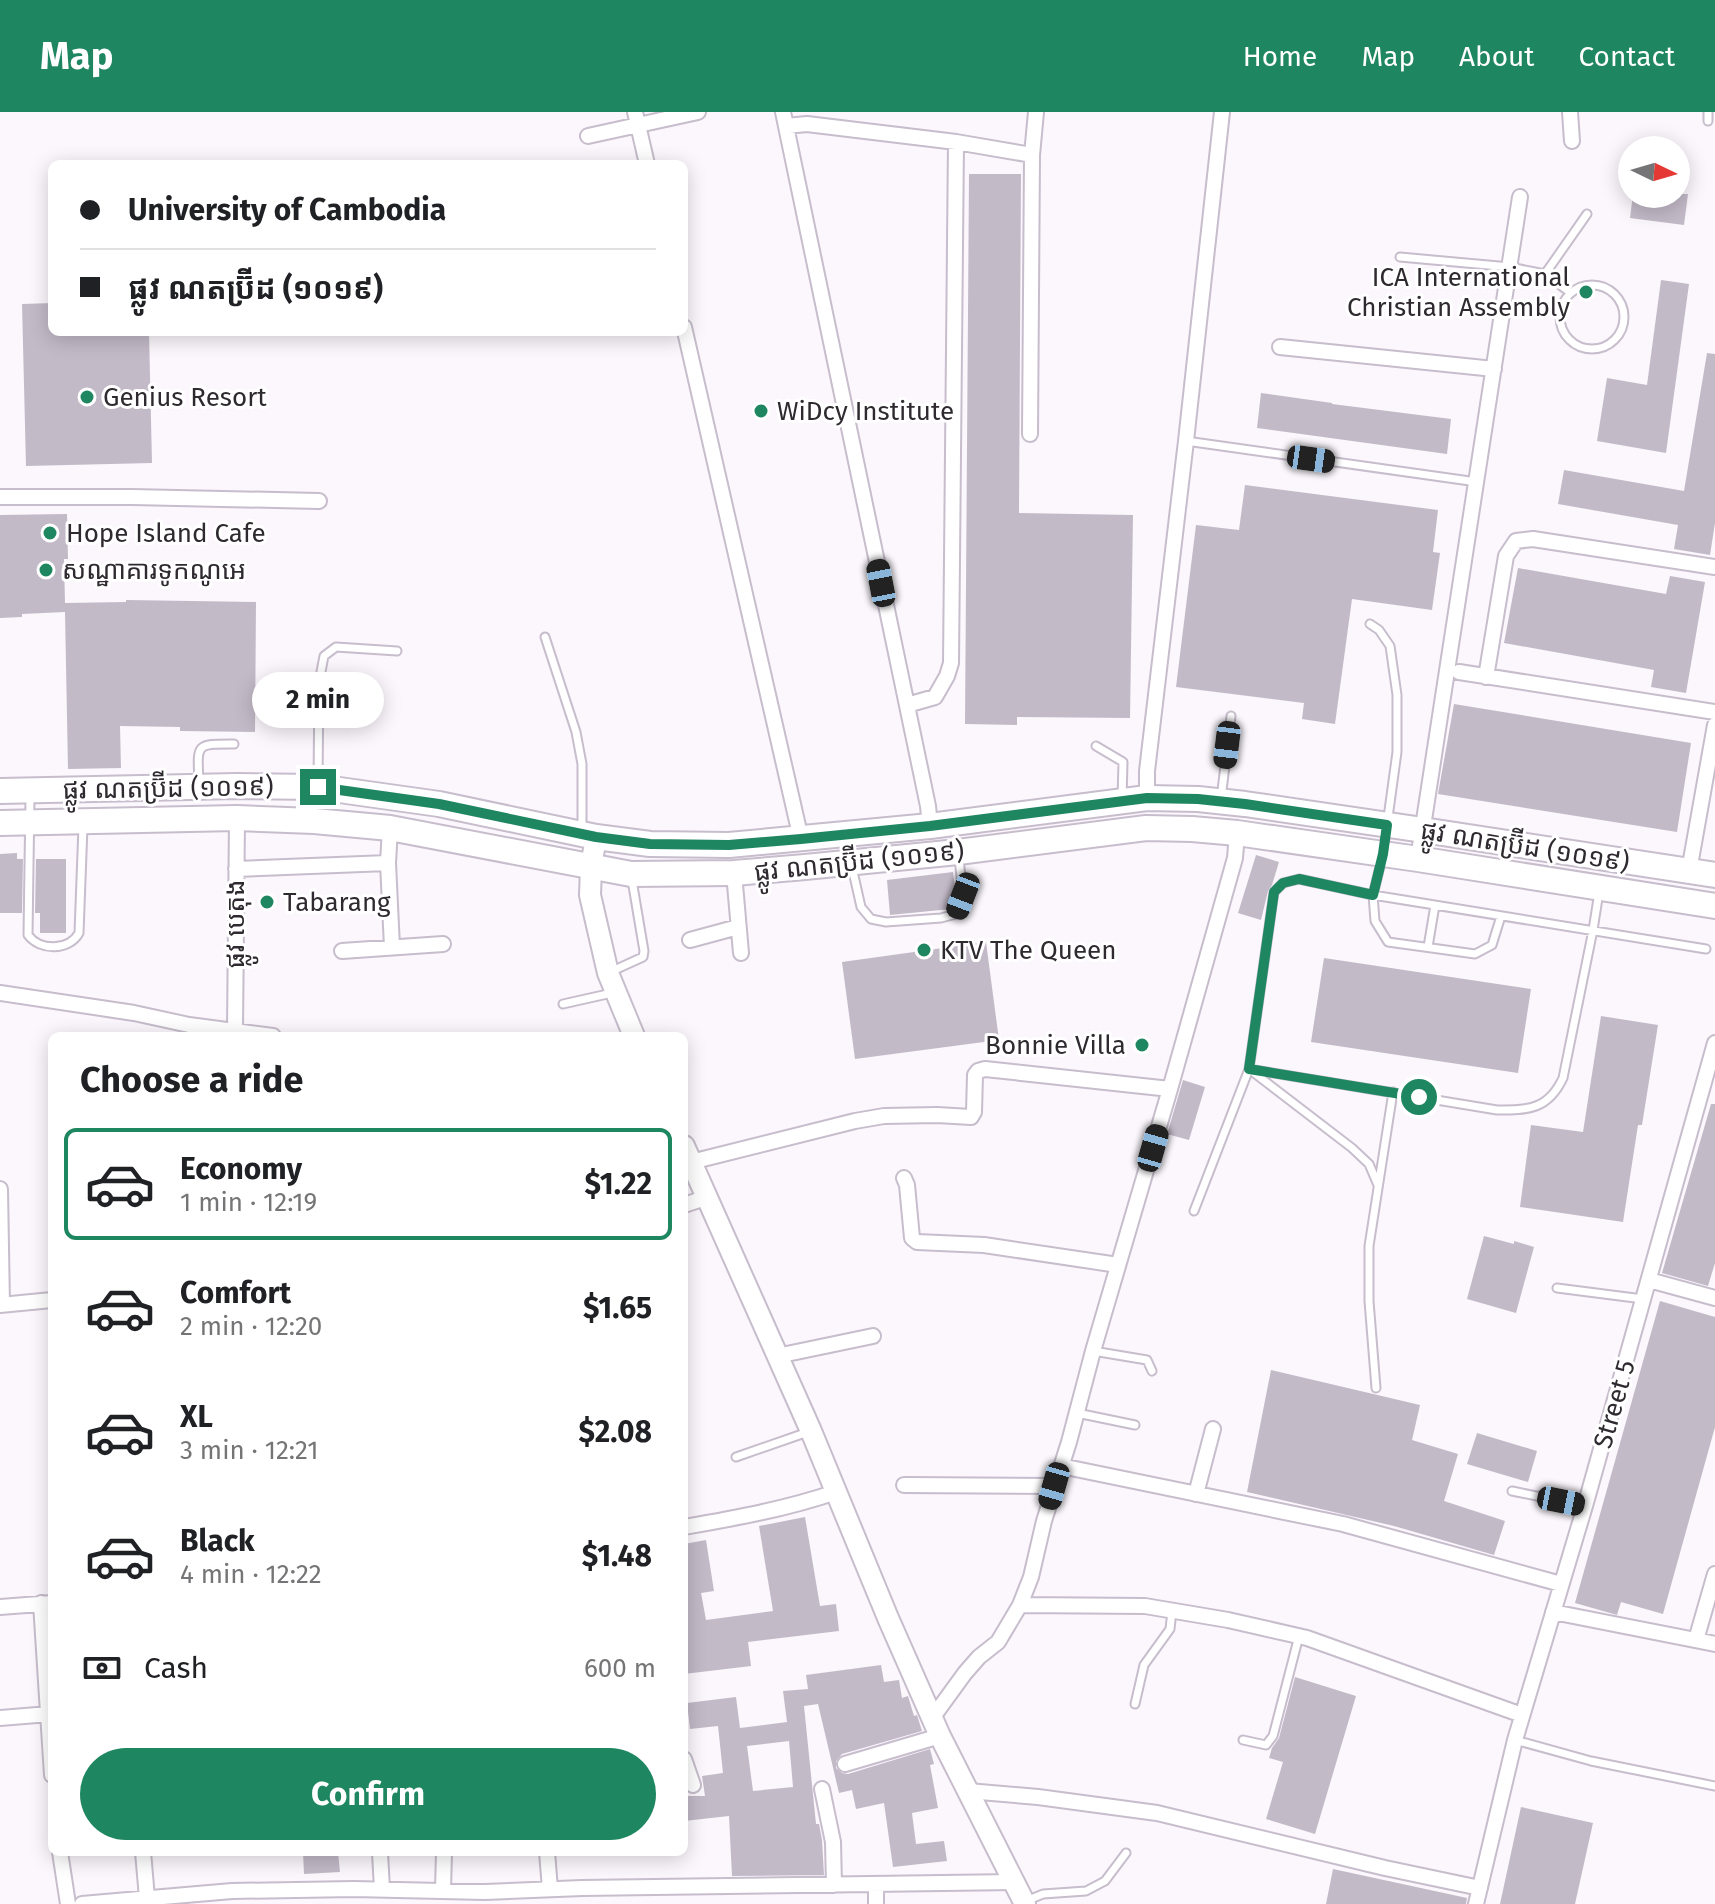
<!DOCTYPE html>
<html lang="en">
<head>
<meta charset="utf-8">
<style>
  :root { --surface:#fff; --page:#f6f6f6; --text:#202124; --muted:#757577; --line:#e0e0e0; --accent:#1f8662 }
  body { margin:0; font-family:"Fira Sans","Noto Sans Khmer",sans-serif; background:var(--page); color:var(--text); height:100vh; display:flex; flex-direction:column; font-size:30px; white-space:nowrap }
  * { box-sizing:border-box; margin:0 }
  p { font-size:26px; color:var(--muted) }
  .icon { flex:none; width:44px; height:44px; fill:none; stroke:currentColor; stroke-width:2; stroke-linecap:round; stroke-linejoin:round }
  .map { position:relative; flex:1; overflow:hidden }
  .side { position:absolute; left:48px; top:920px; width:640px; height:824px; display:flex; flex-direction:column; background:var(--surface); border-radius:12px; box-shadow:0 4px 20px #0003 }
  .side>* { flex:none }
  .top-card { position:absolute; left:48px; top:48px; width:640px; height:176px; border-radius:12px; box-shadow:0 4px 20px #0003; display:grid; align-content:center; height:176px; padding:0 32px; background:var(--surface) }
  .needle { width:52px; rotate:95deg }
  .fabs { position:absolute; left:1618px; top:24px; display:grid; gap:16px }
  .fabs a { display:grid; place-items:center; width:72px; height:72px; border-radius:50%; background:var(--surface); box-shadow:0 4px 20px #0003; font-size:40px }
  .end { position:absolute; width:36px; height:36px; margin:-18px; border:10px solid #1f8662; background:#fff; box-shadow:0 0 0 4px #fff }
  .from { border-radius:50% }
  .bubble { position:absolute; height:56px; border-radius:28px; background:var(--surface); box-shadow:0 4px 20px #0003; font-size:26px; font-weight:700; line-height:56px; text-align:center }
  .car { position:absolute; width:24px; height:48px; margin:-24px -12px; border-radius:10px; box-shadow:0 0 6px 2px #0007; background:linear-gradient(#222 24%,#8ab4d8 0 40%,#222 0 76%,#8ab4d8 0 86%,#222 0) }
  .top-card b { display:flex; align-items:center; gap:28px; height:76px; font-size:30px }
  .top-card b+b { border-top:2px solid var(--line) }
  .top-card i { width:20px; height:20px; background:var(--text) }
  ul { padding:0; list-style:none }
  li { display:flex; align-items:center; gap:24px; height:112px; margin:0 16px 12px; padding:0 16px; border:4px solid transparent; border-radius:12px }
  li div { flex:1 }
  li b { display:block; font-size:30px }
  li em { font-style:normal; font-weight:700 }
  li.current { border-color:var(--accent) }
  li>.icon { width:72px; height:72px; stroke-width:1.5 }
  h2 { padding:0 32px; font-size:36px; line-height:96px }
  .pay { display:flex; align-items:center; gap:20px; height:88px; padding:0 32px; font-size:30px }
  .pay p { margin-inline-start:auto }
  .button { display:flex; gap:16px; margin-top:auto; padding:16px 32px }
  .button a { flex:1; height:92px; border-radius:48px; background:var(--accent); color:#fff; font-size:32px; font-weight:700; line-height:92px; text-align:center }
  header { display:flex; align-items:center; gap:48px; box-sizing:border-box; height:112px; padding:0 40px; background:var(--accent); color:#fff }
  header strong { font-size:38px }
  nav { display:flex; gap:44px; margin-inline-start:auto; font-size:28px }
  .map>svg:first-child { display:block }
  .building { fill:#c3bac8; fill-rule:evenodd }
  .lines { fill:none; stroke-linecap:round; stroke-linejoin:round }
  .lane-casing { stroke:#c7bdcc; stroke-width:11 }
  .street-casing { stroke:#c7bdcc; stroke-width:18 }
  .secondary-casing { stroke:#c7bdcc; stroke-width:24 }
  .primary-casing { stroke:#c7bdcc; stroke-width:28 }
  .lane { stroke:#fff; stroke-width:7 }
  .street { stroke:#fff; stroke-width:14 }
  .secondary { stroke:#fff; stroke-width:20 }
  .primary { stroke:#fff; stroke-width:24 }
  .route { stroke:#1f8662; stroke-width:10 }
  .poi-dot { fill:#1f8662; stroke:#fff; stroke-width:3 }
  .labels { text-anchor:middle; stroke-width:6; stroke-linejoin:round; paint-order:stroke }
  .poi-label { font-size:26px; fill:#2e2a2f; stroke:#fff; text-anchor:start }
  .street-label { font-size:26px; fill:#2e2a2f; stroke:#fff }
</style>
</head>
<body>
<header>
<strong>Map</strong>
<nav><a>Home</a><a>Map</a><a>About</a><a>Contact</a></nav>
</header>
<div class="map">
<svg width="1715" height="1792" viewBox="0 0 1715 1792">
  <rect width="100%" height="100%" fill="#fbf7fd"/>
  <path class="building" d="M969 62H1021L1019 401 1133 403 1130 606 1017 605V613L965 612Z
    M1633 82H1688L1684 113 1630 106Z
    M1661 168 1689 172 1666 341 1597 329 1607 266 1647 273Z
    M52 191V220H149L152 351 26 354 22 192Z
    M1707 241 1715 242V411L1710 443 1674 437 1678 413 1558 392 1564 358 1684 379Z
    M1261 281 1332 291V292L1451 307 1447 342 1257 316Z
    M1245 373 1438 398 1433 440 1440 441 1432 498 1352 487 1335 612 1302 607 1304 591 1176 575 1196 413 1239 418Z
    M67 402 68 447H64L65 491 126 490V488L256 490 255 620 180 619V615L120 614 121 656 68 657 65 500 22 502V505L0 506V403Z
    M1518 456 1666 482 1670 464 1705 470 1686 581 1651 575 1654 558 1504 531Z
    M1454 592 1691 631 1677 720 1438 682Z
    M17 741V747H23L22 801H0V742Z
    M1256 743 1279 750 1272 773 1268 779 1261 808 1238 801Z
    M36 747H66V821H40V801H35Z
    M953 760 956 784 951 797 890 803 887 768Z
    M986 830 999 928 855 947 842 850Z
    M1324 846 1531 877 1518 961 1311 930Z
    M1601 904 1658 913 1642 1013H1638L1623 1110 1520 1095 1531 1013 1583 1020Z
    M1183 968 1205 975 1189 1028 1167 1022Z
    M1711 992H1715V1151L1708 1174 1662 1161Z
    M1484 1124 1514 1132V1129L1534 1135 1516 1201 1467 1187Z
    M1660 1189 1715 1205V1315L1663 1502 1621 1490 1617 1503 1575 1491Z
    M1271 1258 1420 1293 1412 1328 1458 1342 1444 1389 1505 1409 1494 1443 1394 1414 1247 1380Z
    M1477 1321 1537 1339 1528 1370 1467 1352Z
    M805 1405 820 1494 836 1492 839 1519 748 1530 751 1554 684 1562V1432L706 1428 714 1479 701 1481 706 1508 773 1499 759 1414Z
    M881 1553 884 1570 899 1568 902 1586 908 1584 914 1604 917 1603 922 1619 842 1642 836 1649V1656L842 1661 848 1662 930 1637 934 1652 930 1653 938 1696 912 1701 916 1732 944 1729 947 1749 893 1755 884 1691 856 1697 852 1678 839 1681 818 1592 804 1594 816 1712H819L822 1728 824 1763 732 1764 729 1704 684 1709V1684H705L702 1664 723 1661 718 1614 690 1617 687 1591 736 1585 740 1616 787 1610 783 1579 808 1577 806 1563ZM789 1629 793 1675 753 1679 747 1634Z
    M1295 1565 1356 1584 1315 1722 1266 1707 1283 1650 1269 1646 1272 1636 1279 1626Z
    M1521 1695 1593 1711 1575 1792H1500Z
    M303 1740H338L340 1760 304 1762Z
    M1333 1757 1467 1786 1466 1792H1326Z"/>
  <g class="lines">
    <g class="lane-casing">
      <path id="lane" d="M1708 0V9
        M1400 145 1510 155 1545 162 1571 181
        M1545 162 1587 102
        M1560 205a32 32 0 1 1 64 0a32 32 0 1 1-64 0Z
        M1186 329 1477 370
        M1370 512 1379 518 1390 534 1397 583V640L1383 742 1373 783 1375 809 1388 830 1475 842 1492 833 1501 804
        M545 525 576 620 582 652V718
        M1096 634 1123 650 1122 686
        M199 669C197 631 196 632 234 632
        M318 672 319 570 324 544 336 535 397 539
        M30 685 28 823C40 839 69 839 79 821L83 714
        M1221 687 1231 604
        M852 755 861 795 871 807 886 810 941 806 956 802 963 784 959 746
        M1428 835 1435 793
        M610 860 643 845 644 839 632 768
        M563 892 612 881
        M1378 1073 1369 1052 1352 1036 1249 957 1497 998C1528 998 1548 998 1563 966L1593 818 1599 780
        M1194 1099 1249 957 1274 780 1283 771 1299 767 1373 783 1706 837
        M1557 1176 1643 1187
        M1093 1239 1147 1248 1152 1259
        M1376 1276 1369 1189V1134L1393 980
        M1077 1301 1135 1313
        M736 1345 808 1320
        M1512 1379 1585 1394
        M1135 1592 1144 1553 1170 1517 1172 1499
        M1243 1628 1266 1633 1273 1624 1299 1524
        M1515 1628 1591 1649 1715 1674
        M1026 1789 1043 1782 1086 1779 1105 1769 1126 1741"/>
    </g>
    <g class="street-casing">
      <path id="street" d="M635 0 647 52
        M783 0 928 694 930 714
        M1570 0 1572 29
        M786 14 807 12 956 30 1032 43
        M588 24 698 0
        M684 215 801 727
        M1280 235 1494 257
        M1030 322 1032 43 1036 0
        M0 385H132L319 389
        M1459 560 1715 600
        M1486 565 1506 444 1516 429 1533 427 1715 455
        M907 593 935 585 947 564 951 551 956 30
        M1147 686V659L1186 329 1222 0
        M390 716 388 751 392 835
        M1418 747 1520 85
        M236 757 388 751
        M1689 759 1715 613
        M734 761 741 841
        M690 828 738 815
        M342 839 443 832
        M0 881 134 901 189 913 273 924
        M235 918 237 706
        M691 1050 855 1009 884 1004 937 1003 971 1005 974 1000 975 963 978 959 985 957 1170 977
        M904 1066 907 1073 912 1126 917 1130 984 1133 1118 1153
        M0 1077 2 1193
        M684 1093 708 1085
        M1649 1168 1715 1186
        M0 1193 52 1188
        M777 1244 873 1224
        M1061 1354 1343 1412 1561 1472
        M904 1373 1054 1374
        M1196 1382 1213 1317
        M684 1415C736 1406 786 1397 836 1380
        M41 1491 52 1663
        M1020 1493 1145 1494 1228 1508 1307 1526 1522 1603
        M0 1495 52 1491
        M1553 1500 1715 1532
        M1696 1528 1715 1462
        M933 1605 965 1561 979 1545 998 1530 1020 1493 1031 1465 1044 1409 1069 1330 1093 1239 1170 977 1235 746 1237 721
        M0 1606 49 1602
        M684 1647 693 1673
        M845 1652 940 1624
        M822 1677 833 1730 834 1773
        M968 1679 1038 1685 1157 1701 1385 1756 1480 1776
        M60 1740 68 1792
        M143 1740 147 1786
        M380 1740 382 1778
        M547 1740 550 1777
        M876 1772V1792
        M443 1778 444 1740
        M82 1792 232 1779 354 1777 485 1780 582 1776 1015 1770
        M1476 1792 1515 1628 1585 1394 1715 931"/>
    </g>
    <g class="secondary-casing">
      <path id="secondary" d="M596 725 591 755 590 783 608 861 634 924
        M684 1034 811 1319 888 1506 940 1624 1025 1792"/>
    </g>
    <g class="primary-casing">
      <path id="primary" d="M0 679 237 674 318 675 439 692 596 725 650 732 729 733 930 714 1147 686 1198 687 1245 692 1423 718 1715 763
        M0 711 237 706 314 709 390 716 631 762 734 761 805 755 958 740 1146 716 1192 717 1237 721 1418 747 1715 794"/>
    </g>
    <use href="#lane" class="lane"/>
    <use href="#street" class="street"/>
    <use href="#secondary" class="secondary"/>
    <use href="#primary" class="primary"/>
  </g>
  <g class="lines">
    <path class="route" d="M318 675 439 692 596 725 650 732 729 733 801 727 930 714 1147 686 1198 687 1245 692 1387 713 1383 742 1373 783 1299 767 1283 771 1274 780 1249 957 1419 985"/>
  </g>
  <g class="poi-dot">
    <circle cx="1586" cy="180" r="8"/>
    <circle cx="87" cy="285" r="8"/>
    <circle cx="761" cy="299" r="8"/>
    <circle cx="50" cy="421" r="8"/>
    <circle cx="46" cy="458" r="8"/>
    <circle cx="267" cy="790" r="8"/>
    <circle cx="924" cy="838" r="8"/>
    <circle cx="1142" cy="933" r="8"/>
  </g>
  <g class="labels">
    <g class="poi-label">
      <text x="1570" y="174" text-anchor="end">ICA International<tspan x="1570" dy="30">Christian Assembly</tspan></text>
      <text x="103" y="294">Genius Resort</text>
      <text x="777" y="308">WiDcy Institute</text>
      <text x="66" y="430">Hope Island Cafe</text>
      <text x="62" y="467">សណ្ឋាគារទូកណូអេ</text>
      <text x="283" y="799">Tabarang</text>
      <text x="940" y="847">KTV The Queen</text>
      <text x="1126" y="942" text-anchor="end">Bonnie Villa</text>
    </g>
    <g class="street-label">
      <text transform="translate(168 676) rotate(-1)" y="9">ផ្លូវ ណតប្រ៊ីដ (១០១៩)</text>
      <text transform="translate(1525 734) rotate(9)" y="9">ផ្លូវ ណតប្រ៊ីដ (១០១៩)</text>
      <text transform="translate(859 749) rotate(-6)" y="9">ផ្លូវ ណតប្រ៊ីដ (១០១៩)</text>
      <text transform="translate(235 812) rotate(-90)" y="9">ផ្លូវ បេតុង</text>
      <text transform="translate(1614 1292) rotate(-74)" y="9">Street 5</text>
    </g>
  </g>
</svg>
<div class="fabs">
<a><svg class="needle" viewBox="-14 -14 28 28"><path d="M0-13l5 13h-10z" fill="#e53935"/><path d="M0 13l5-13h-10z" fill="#757577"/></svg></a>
</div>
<i class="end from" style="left:1419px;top:985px"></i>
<i class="end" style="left:318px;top:675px"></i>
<div class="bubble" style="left:252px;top:560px;width:132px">2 min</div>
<i class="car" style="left:1311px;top:347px;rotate:98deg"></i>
<i class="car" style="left:881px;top:471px;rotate:349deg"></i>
<i class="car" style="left:1227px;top:633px;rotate:187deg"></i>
<i class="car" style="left:963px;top:784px;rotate:201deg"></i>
<i class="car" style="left:1153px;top:1036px;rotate:16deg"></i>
<i class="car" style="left:1054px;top:1374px;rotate:196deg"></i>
<i class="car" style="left:1561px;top:1389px;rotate:101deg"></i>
<div class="top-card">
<b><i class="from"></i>University of Cambodia</b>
<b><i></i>ផ្លូវ ណតប្រ៊ីដ (១០១៩)</b>
</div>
<section class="side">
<h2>Choose a ride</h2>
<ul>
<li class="current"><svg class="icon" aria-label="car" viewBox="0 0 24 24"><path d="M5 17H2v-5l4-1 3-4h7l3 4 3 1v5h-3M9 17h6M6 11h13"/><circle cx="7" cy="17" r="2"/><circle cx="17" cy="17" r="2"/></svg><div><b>Economy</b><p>1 min · 12:19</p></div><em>$1.22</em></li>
<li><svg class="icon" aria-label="car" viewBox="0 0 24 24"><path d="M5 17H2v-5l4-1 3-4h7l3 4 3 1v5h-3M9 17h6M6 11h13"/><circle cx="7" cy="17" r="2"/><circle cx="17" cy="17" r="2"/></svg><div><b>Comfort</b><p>2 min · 12:20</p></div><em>$1.65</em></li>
<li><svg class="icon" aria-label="car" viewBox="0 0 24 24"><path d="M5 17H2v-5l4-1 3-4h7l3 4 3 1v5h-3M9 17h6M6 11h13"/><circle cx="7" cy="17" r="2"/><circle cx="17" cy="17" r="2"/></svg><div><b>XL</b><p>3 min · 12:21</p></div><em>$2.08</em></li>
<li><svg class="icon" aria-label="car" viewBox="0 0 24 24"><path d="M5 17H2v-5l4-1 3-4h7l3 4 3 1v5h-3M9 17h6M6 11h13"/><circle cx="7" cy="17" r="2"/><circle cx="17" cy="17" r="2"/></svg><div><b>Black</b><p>4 min · 12:22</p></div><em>$1.48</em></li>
</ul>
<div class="pay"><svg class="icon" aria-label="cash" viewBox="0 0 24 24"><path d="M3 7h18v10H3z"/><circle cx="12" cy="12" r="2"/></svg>Cash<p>600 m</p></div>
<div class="button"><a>Confirm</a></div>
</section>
</div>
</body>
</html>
